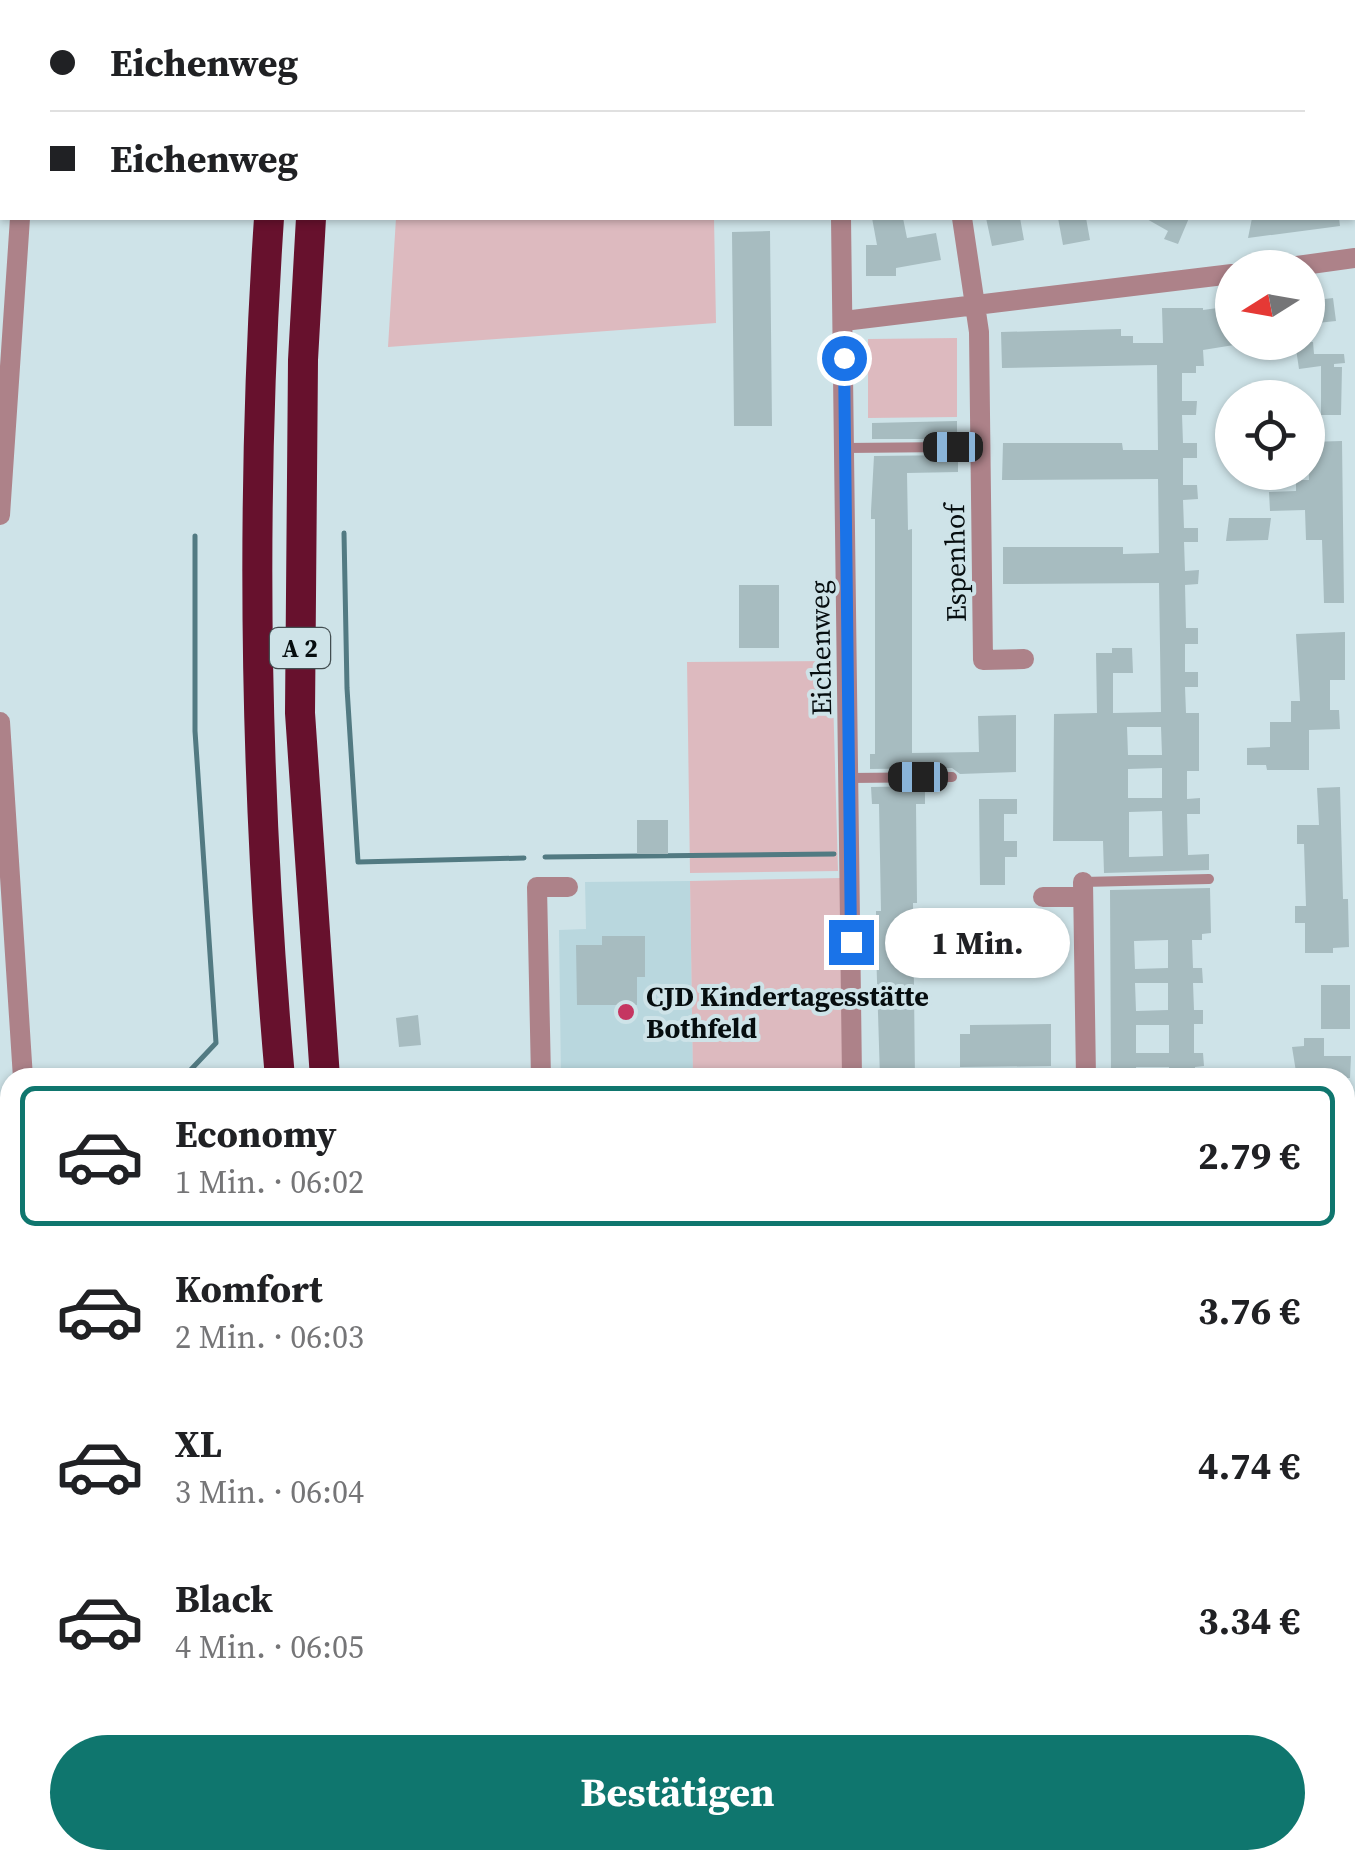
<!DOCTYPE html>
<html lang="de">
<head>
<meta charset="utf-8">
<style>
  :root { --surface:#fff; --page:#f6f6f6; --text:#202124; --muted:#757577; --line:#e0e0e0; --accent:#0f766e }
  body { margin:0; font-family:"Source Serif 4",serif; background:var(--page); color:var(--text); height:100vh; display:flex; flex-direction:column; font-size:38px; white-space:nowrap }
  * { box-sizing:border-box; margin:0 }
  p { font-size:32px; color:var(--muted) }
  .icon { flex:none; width:55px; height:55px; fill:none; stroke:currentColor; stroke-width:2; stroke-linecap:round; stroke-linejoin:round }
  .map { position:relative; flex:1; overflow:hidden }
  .drawer { position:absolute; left:0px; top:1068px; width:1355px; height:802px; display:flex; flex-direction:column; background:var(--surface); border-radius:30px 30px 0 0; box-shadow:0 2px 8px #0004 }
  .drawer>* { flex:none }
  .top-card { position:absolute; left:0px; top:0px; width:1355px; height:220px; box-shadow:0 2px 8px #0004; display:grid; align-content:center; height:220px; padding:0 50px; background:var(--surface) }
  .needle { width:65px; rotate:259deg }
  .fabs { position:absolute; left:1215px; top:250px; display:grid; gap:20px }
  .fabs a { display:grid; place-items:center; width:110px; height:110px; border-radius:50%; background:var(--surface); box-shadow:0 2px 8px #0004; font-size:50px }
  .end { position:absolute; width:45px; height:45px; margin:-22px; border:12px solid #1a73e8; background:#fff; box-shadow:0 0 0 5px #fff }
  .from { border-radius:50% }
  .bubble { position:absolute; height:70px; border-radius:35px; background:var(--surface); box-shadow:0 2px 8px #0004; font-size:32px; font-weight:700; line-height:70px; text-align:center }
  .car { position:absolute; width:30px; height:60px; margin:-30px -15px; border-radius:12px; box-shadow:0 0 8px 2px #0007; background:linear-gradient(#222 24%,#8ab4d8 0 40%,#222 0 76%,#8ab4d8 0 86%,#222 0) }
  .top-card b { display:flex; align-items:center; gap:35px; height:95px; font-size:38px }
  .top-card b+b { border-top:2px solid var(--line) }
  .top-card i { width:25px; height:25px; background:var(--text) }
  ul { padding:18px 0 0; list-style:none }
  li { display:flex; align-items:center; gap:30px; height:140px; margin:0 20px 15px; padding:0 30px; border:5px solid transparent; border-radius:15px }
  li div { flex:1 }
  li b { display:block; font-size:38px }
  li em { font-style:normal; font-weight:700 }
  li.on { border-color:var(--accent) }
  li>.icon { width:90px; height:90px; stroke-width:1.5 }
  .button { display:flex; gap:20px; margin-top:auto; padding:20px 50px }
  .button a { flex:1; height:115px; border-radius:60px; background:var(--accent); color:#fff; font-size:40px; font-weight:700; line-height:115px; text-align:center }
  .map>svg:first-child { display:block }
  .built { fill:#b9d7de }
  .green { fill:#ddbabf }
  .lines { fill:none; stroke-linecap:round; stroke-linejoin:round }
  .stream { stroke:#527a82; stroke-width:5 }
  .building { fill:#a7bcc0; fill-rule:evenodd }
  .lane { stroke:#ad8289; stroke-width:10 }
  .street { stroke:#ad8289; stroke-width:20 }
  .secondary { stroke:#915561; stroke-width:25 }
  .highway { stroke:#67112d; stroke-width:30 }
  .tram { stroke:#353f42; stroke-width:2.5 }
  .route { stroke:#1a73e8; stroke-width:12 }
  .poi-dot { fill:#c53661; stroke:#cee3e8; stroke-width:4 }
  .labels { text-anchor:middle; stroke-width:8; stroke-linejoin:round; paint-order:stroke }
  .shield { fill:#cee3e8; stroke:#424d50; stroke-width:2.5 }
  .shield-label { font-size:25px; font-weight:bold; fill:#060d0f }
  .street-label { font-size:28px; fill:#060d0f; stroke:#cee3e8 }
  .poi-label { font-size:28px; font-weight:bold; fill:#060d0f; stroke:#cee3e8; text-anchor:start }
</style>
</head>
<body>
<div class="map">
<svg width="1355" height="1869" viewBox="0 0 1355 1869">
  <rect width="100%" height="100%" fill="#cee3e8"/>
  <path class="built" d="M690 881 693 1071 844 1068V1077H561L559 930 586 929 585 882Z
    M0 1385H10V1652H0Z"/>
  <path class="green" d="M396 218H714L716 323 388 347Z
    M957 338V417L868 418V339Z
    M832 661 838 871 690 873 687 662Z
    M841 878 844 1077H839V1072H827L826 1069 739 1071 724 1077H693L690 881Z
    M0 1652H10V1860H384L387 1869H0Z
    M499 1860H633L636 1869H501Z"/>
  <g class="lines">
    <path class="stream" d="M344 533 347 688 358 862 524 858
      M545 857 834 854
      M183 1078 216 1043 195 731V536
      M0 1182H10"/>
  </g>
  <path class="building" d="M872 218H903L907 238 936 233 941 260 896 268V276H866V245H877Z
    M986 218H1020L1024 240 992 246Z
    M1058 218H1086L1090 240 1063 245Z
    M1145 218H1189L1178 244 1164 239 1168 231Z
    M1252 218H1339L1340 226 1248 238Z
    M770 231 772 426H734L732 232Z
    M1333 298 1336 321 1308 324V301Z
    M1232 306 1234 345 1203 350 1204 366H1196V373H1182V401H1197L1196 415H1182L1183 443H1197V458H1183V485H1197L1198 499 1183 500 1184 528H1198V542H1184L1185 571 1199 570 1198 584 1185 585 1186 628H1198V644H1185V672H1198V687H1185L1186 713H1199V771H1187V799L1200 798V814H1187L1188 855 1209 854V870L1104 873 1103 841H1053L1054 714 1097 713 1096 653H1112V648H1132L1133 673H1113V713L1161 712 1159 583 1003 584V547H1123V554L1159 553 1158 479 1002 480 1003 443H1122L1123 450H1158L1157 365 1002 368 1001 332 1121 329V336H1133V343H1163L1162 308H1203V310ZM1127 727H1161L1162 755H1128ZM1162 768V798H1128V769ZM1162 811 1163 856 1129 857V812Z
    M1295 342H1313L1314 354H1344L1345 363 1334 364V367H1342L1341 415H1321V366L1299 369Z
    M957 421V439H872V423Z
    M1342 441 1344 603H1324L1322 540H1306L1305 510 1270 511 1269 492 1296 491V480H1309L1308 442Z
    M958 455V472L907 473 908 530 912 529V753L979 752 978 716 1016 715V772L960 774 952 768 870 769V754H875V519H871V511L874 456Z
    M1229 518H1271L1268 540 1226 541Z
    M739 585H779V648H739Z
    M1345 632V680H1330V710H1339L1340 729 1309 730V770H1267L1266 765H1247V748L1270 747V722H1291V701H1300L1296 634Z
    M925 786V804H916L917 903H913L915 1078H880L876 948V911H881L879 804H872L871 787Z
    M1340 787 1343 899H1348L1349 947 1333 948V953H1305V923H1295V906H1306L1304 844H1297V825H1319L1317 788Z
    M979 799H1017V814H1004V841H1017V857H1005V885H980Z
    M637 820H668V854H637Z
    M1210 888 1211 933 1202 934V940H1192L1193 968H1202L1203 983H1193L1194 1010H1203V1024H1194V1053H1203L1204 1066 1195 1067V1078H1169V1067H1136L1137 1078H1111L1110 890ZM1168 940V968L1135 969 1134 941ZM1135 983H1168V1010L1136 1011ZM1136 1025H1169V1053H1136Z
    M1050 916V958L959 959V926H968V917Z
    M602 936H645V977H637V1005H577L576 945H602Z
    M1321 985H1350V1029H1321Z
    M418 1015 421 1045 399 1047 396 1018Z
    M1051 1024V1066L960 1067V1034H970V1025Z
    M1304 1038H1324V1056H1351L1350 1078H1297L1292 1047 1304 1046Z"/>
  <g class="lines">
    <path class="lane" d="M845 448 953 447
      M850 778 952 777
      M1083 882 1209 879
      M1345 1642 1355 1639
      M626 1860 628 1869"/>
    <path class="street" d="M749 0 751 2
      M1139 0 1141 2
      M35 2V0
      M801 2 805 0
      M1352 95H1355
      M0 126H2
      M841 218 852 1078
      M962 218 979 332 983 660 1024 659
      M1282 268 1355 258
      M844 321 1232 274
      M0 515 20 218
      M0 722 23 1078
      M1083 882 1086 1078
      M1043 897H1083
      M541 1078 537 887H568
      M1345 1401H1355
      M748 1860 750 1869
      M1004 1860 1006 1869
      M1241 1860 1243 1869"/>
    <path class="secondary" d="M1345 1350H1355
      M0 1365H10"/>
    <path class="highway" d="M288 2V0
      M330 2V0
      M269 218C250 502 255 794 280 1078
      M311 218 303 360 300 713 325 1078
      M420 1860 422 1869
      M463 1860 466 1869"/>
    <path class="tram" d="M1345 1376H1355"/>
  </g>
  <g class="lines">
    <path class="route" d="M844 358 851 942"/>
  </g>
  <circle class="poi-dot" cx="626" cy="1012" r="10"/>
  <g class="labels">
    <rect class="shield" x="270" y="628" width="60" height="40" rx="8"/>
    <g class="shield-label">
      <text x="300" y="657">A 2</text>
    </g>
    <g class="street-label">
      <text transform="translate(955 563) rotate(-91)" y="10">Espenhof</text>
      <text transform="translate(820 648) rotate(-91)" y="10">Eichenweg</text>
    </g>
    <g class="poi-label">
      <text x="646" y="1006">CJD Kindertagesstätte<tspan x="646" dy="32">Bothfeld</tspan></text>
    </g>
  </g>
</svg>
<div class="fabs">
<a><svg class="needle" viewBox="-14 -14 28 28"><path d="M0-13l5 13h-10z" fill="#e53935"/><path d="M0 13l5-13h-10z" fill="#757577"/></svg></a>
<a><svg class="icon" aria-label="locate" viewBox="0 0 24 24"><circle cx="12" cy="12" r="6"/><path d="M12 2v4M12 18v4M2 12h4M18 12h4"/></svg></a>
</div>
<i class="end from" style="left:844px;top:358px"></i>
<i class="end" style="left:851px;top:942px"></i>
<div class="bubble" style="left:885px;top:908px;width:185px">1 Min.</div>
<i class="car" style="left:953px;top:447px;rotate:270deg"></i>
<i class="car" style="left:918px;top:777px;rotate:270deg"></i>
<div class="top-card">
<b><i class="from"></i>Eichenweg</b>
<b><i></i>Eichenweg</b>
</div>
<section class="drawer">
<ul>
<li class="on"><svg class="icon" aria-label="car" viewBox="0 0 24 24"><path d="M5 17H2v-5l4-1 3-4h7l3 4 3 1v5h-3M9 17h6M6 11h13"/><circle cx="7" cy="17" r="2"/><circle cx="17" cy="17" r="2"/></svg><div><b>Economy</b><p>1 Min. · 06:02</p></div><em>2.79 €</em></li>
<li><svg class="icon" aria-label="car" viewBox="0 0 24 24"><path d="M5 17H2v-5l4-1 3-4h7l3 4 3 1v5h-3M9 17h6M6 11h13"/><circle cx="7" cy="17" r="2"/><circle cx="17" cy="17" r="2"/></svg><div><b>Komfort</b><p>2 Min. · 06:03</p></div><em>3.76 €</em></li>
<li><svg class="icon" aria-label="car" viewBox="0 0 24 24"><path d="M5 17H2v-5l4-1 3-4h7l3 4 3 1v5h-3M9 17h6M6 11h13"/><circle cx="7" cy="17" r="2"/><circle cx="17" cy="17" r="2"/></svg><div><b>XL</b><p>3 Min. · 06:04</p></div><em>4.74 €</em></li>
<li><svg class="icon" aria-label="car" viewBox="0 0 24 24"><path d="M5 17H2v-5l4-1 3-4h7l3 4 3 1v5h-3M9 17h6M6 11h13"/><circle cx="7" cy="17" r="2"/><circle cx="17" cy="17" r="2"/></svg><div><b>Black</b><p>4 Min. · 06:05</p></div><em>3.34 €</em></li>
</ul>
<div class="button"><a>Bestätigen</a></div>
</section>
</div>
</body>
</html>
